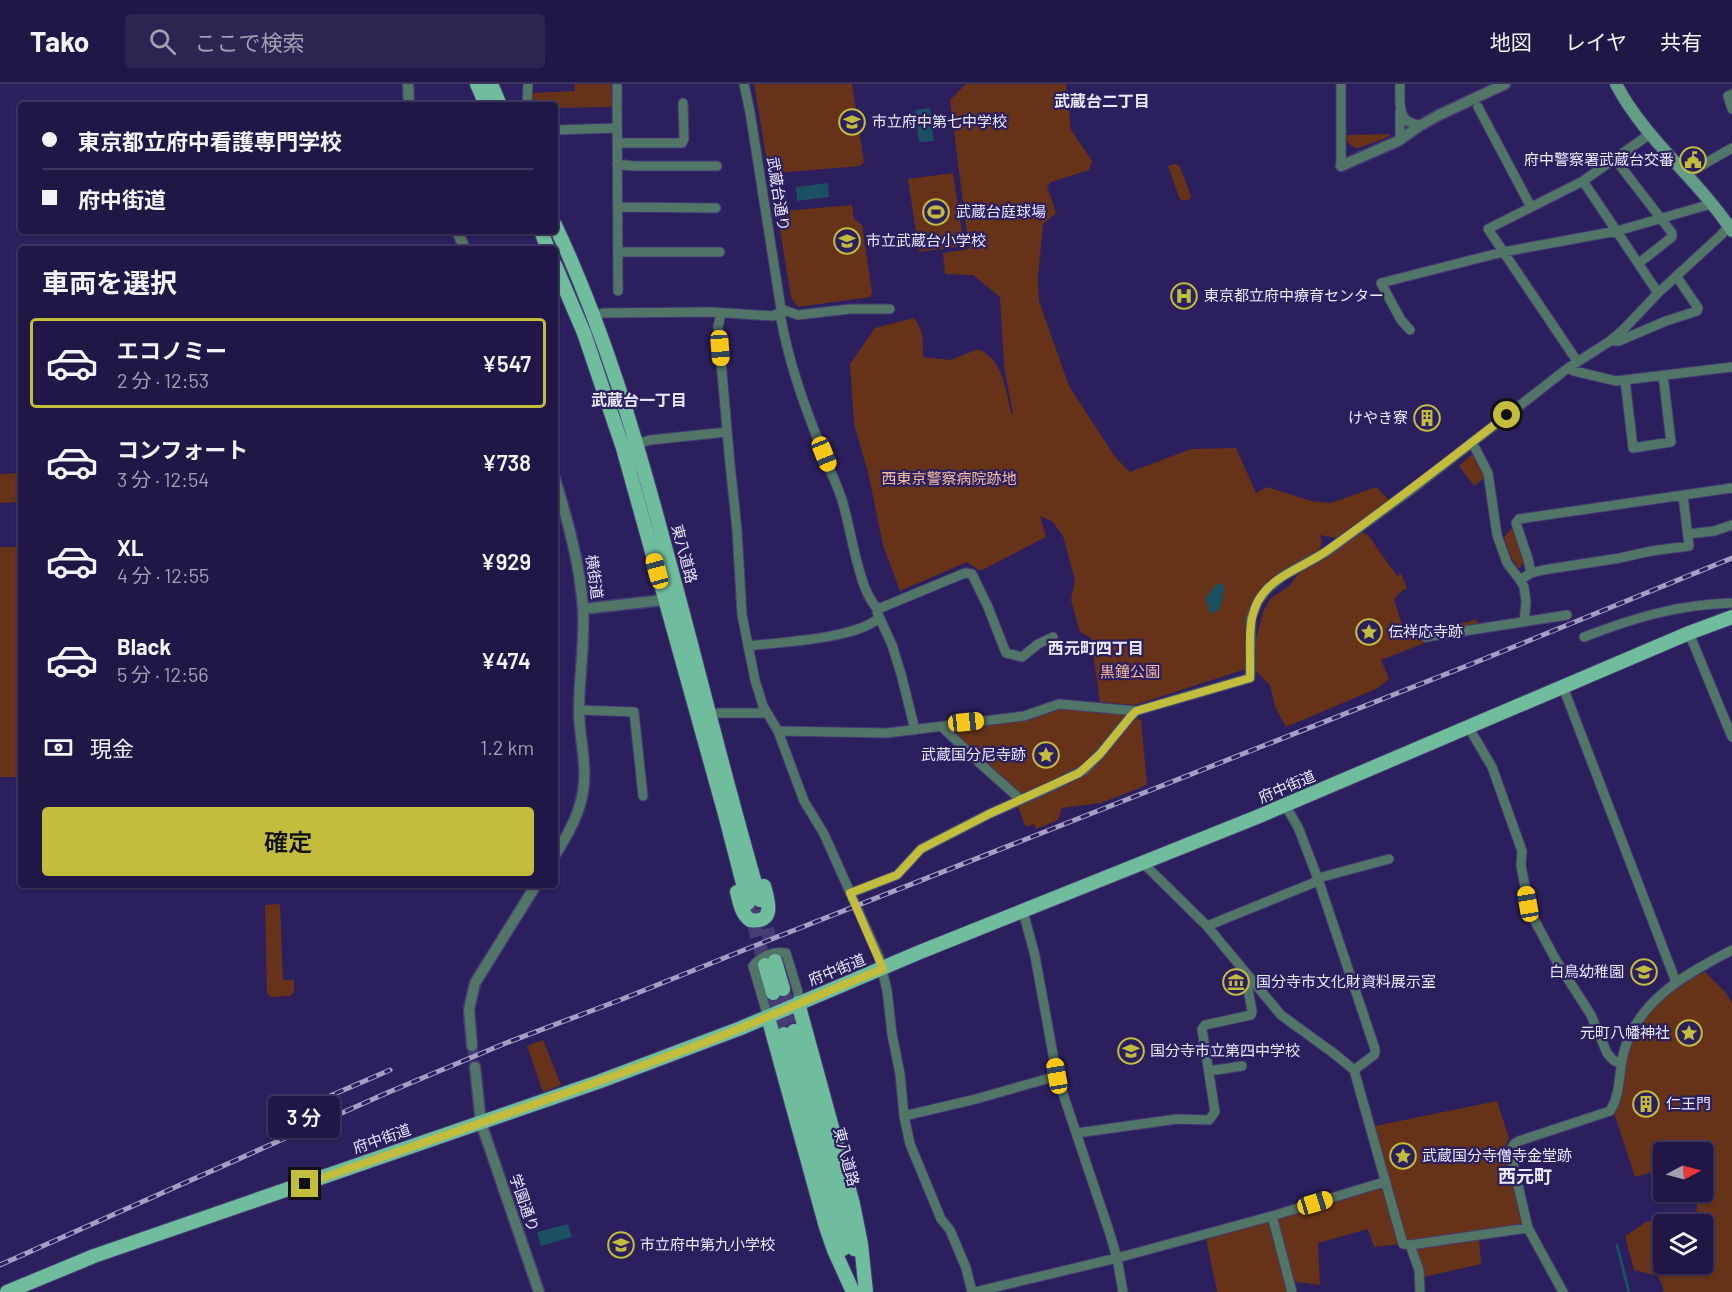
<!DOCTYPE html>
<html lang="ja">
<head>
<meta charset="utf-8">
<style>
  :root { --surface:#201746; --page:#2d2451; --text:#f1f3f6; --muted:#a29fb3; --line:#3d365f; --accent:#c3bd3e }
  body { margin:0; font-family:Barlow,"Noto Sans JP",sans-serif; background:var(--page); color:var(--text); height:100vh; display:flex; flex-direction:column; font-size:22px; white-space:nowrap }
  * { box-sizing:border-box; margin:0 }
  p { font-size:20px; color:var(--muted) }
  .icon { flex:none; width:33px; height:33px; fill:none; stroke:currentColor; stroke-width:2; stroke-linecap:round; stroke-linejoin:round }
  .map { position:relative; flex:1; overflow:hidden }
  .side { position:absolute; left:18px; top:162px; width:540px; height:642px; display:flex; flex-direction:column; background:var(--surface); border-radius:6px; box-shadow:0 2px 4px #0004,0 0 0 2px var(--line) }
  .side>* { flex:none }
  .hud { position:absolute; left:18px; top:18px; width:540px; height:132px; border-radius:6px; box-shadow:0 2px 4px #0004,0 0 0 2px var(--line); display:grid; align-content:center; height:132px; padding:0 24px; background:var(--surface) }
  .needle { width:39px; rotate:84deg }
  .fabs { position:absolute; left:1653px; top:1058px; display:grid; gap:12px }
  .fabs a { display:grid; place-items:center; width:60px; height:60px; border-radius:6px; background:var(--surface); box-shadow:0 2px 4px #0004,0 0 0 2px var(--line); font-size:30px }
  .end { position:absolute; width:27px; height:27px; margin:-14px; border:8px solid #c3bd3e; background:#111; box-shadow:0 0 0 3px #111 }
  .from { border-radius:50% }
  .bubble { position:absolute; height:42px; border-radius:6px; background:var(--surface); box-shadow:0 2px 4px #0004,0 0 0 2px var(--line); font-size:20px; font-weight:600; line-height:42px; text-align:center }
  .car { position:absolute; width:18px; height:36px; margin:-18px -9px; border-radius:8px; box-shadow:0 0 4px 2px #0007; background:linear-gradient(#f5c518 24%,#345 0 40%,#f5c518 0 76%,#345 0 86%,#f5c518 0) }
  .hud b { display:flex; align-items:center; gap:21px; height:57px; font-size:22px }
  .hud b+b { border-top:2px solid var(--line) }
  .hud i { width:15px; height:15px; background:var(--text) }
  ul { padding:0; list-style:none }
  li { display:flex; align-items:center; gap:18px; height:90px; margin:0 12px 9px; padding:0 12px; border:3px solid transparent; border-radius:6px }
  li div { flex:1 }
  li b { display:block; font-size:22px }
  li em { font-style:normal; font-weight:600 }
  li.on { border-color:var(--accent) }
  li>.icon { width:54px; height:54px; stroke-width:1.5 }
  h2 { padding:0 24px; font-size:27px; line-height:72px }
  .pay { display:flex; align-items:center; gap:15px; height:66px; padding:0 24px; font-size:22px }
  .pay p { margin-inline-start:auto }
  .primary-button { display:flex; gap:12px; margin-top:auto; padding:12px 24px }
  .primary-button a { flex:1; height:69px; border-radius:6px; background:var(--accent); color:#111; font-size:24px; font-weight:600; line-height:69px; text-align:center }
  header { display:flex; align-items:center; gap:36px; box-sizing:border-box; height:84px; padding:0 30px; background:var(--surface); border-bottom:2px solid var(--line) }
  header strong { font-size:28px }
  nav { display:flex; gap:33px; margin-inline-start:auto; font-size:21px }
  .search { width:420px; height:54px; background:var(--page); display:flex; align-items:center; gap:15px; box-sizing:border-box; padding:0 21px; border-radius:6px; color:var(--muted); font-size:22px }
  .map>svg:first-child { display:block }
  .green { fill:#663318; fill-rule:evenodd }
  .water { fill:#1b5063 }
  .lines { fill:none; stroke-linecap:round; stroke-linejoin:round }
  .stream { stroke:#1b5063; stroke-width:3 }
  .tertiary-tunnel { stroke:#473d75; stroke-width:10; stroke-dasharray:10 5; stroke-linecap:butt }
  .primary-tunnel { stroke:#473d75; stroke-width:14; stroke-dasharray:14 7; stroke-linecap:butt }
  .minor-casing { stroke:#453b74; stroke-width:11 }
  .tertiary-casing { stroke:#453b74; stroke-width:13 }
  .secondary-casing { stroke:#453b74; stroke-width:14 }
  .primary-casing { stroke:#453b74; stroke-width:16 }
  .minor { stroke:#517566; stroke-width:9 }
  .tertiary { stroke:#517566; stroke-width:10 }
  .secondary { stroke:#639d86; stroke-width:12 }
  .primary { stroke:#70bd9e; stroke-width:14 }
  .rail-casing { stroke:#a49fc5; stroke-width:5 }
  .rail { stroke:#2b1f5d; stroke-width:3; stroke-dasharray:9; stroke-linecap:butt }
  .route { stroke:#c3bd3e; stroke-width:8 }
  .labels { text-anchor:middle; stroke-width:4.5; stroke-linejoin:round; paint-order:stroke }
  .poi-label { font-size:15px; fill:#e8e8ff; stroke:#2b1f5d; text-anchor:start }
  .street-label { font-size:15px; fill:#e8e8ff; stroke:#2b1f5d }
  .park-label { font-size:15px; fill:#f5bca0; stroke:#2b1f5d }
  .neighbourhood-label { font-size:16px; font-weight:bold; fill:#e8e8ff; stroke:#2b1f5d }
  .quarter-label { font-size:18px; font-weight:bold; fill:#e8e8ff; stroke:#2b1f5d }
</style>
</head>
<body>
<header>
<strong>Tako</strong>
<div class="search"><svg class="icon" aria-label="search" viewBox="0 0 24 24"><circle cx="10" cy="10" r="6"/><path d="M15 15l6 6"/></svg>ここで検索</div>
<nav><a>地図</a><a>レイヤ</a><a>共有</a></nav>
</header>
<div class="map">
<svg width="1732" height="1208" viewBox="0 0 1732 1208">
  <rect width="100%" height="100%" fill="#2b1f5d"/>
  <path class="green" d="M574 0H611L612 23 555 24V21H532L533 9 575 7Z
    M754 0H852L864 78 860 82 777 89 768 84Z
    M966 0H1066L1071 46 1092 77 1089 86 1051 98 1047 102 1056 129 1043 140 1038 193 1039 217 1069 302 1115 373 1130 388 1191 365 1236 364 1256 409 1267 403 1311 417 1331 419 1376 403 1390 417 1337 454 1319 451 1322 456 1319 469 1254 516 1246 585 1135 621 1100 618 1091 554 1080 548 1071 516 1075 496 1063 452 1053 438 1040 432 1046 453 980 487 967 478 900 507 883 461 868 388 854 340 850 280 875 244 914 234C924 247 923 258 923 273L951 276 978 265C1004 276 1005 306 1012 331L1013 330 1004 282 1000 213 973 191 945 190 943 169 969 165 950 16Z
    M1390 50 1388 53 1359 64C1351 64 1347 58 1344 51Z
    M1175 80 1179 81 1191 112 1190 115 1182 117 1179 113 1168 82Z
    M953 89 964 162 919 168 908 95Z
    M852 121 854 135 862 141 872 208 870 213 798 223 791 213 778 134 783 127Z
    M1471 371 1474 372 1483 391V395L1474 402 1459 382Z
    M21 389V418L0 419V390Z
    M1512 444 1525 476 1519 485 1511 473 1504 453Z
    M1360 448 1368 451 1397 492 1401 490 1407 504 1398 510 1394 516 1403 543 1409 549 1468 538 1475 535 1480 541 1433 551 1425 559 1381 576 1389 595 1376 605 1286 643 1275 623 1270 601 1254 585 1255 559 1263 528 1270 515 1289 502 1299 489Z
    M0 463H21V693H0Z
    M1059 624 1126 630 1141 636 1147 701 1101 719 1062 724 1058 736 1036 745 1034 740 1026 743 1017 721 1026 716 987 682 956 651V643L1034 634Z
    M280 820 283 896H294V908L290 912 271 913 267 909 265 821Z
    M1705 888 1726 909 1732 919V1208H1662L1664 1206 1658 1192 1634 1186 1625 1152 1646 1138 1695 1131 1697 1124 1695 1107H1702V1068H1664L1663 1085 1635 1093 1612 1023 1629 952 1676 898ZM1664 1140H1702V1179H1664Z
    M543 956 561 1001 543 1008 527 962Z
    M1497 1017 1509 1054 1505 1063 1524 1129V1140L1402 1160 1374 1163 1368 1145 1318 1159 1320 1201 1290 1197 1292 1208H1217L1205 1149 1384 1098 1370 1043Z
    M1479 1154 1481 1180 1424 1193 1422 1181 1415 1165 1418 1164Z"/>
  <path class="water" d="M930 24 934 57 919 58 915 26Z
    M828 99 829 113 797 117 796 103Z
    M1222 499 1224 502 1221 522 1216 528 1210 529 1205 515 1216 501Z
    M568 1140 572 1153 541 1162 537 1148Z"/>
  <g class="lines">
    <path class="stream" d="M1617 1161 1629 1208"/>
    <path class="tertiary-tunnel" d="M472 962 475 983"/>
    <path class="primary-tunnel" d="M748 819 765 881
      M762 824 775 877
      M783 905 794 947
      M773 909 784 950"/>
    <g class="minor-casing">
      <path id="minor" d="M617 0 618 207
        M744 0 750 28 781 225
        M1400 0C1400 18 1396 40 1421 41
        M1732 10 1728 12 1732 25
        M527 21 528 0
        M1478 23 1531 123
        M1400 27V56
        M555 46 617 44
        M617 59H682L684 55 683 19
        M1615 75 1672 149V153L1639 179
        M617 80 634 82H717
        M1341 82V0
        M1685 91 1732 64
        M1583 97 1658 209
        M618 123 716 124
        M618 168H720
        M781 225 798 231 850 225H890
        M721 229 718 243 730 380 737 446 742 531 755 596 763 622 778 647 804 717 824 750 879 873 887 906 892 950 900 990 904 1032 910 1060 941 1135 950 1146 966 1184 972 1208
        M780 229C788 278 805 323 823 369 829 385 837 400 842 416 851 443 858 507 878 525L877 528 892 561 901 590 915 646
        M594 232 603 229 712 228 773 232 781 228V225
        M1410 246 1401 236 1381 199 1503 168 1617 147 1711 120
        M1610 257H1619L1666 237 1697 227 1698 224 1677 193
        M1577 277 1488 145 1583 97 1650 50
        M1568 284 1574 287 1616 297 1732 283
        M1625 296 1633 364 1671 358 1663 291
        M1472 358 1488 389 1497 451 1507 479 1520 496 1524 503 1526 518 1524 538
        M637 360 650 356 727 348
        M1688 450 1714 447 1732 441
        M1531 489 1528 475 1516 439 1519 435 1732 404
        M1520 496 1531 489 1543 486 1620 474 1651 467 1689 462 1683 411
        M878 525 965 489 972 490 988 523 1006 569 1022 573 1038 560 1053 553
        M1689 549 1732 653
        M1426 553 1567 531
        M1584 553C1633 534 1680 520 1732 519
        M748 562C781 558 855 555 879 534
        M1563 603 1676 898
        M579 626 634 628 643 712
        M718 629H766
        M942 643 986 685 1021 716
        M1469 644 1492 683 1522 767 1521 782 1530 828 1557 878 1591 931 1607 969 1613 976 1621 980
        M778 647 887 649 1024 632 1059 620 1136 627 1250 594 1251 535 1258 517 1267 505 1283 492 1326 468 1415 403 1568 284 1610 257 1623 246 1658 209 1721 151 1729 142
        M1285 721 1298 743 1318 795 1375 965V968L1374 971 1354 986
        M1143 779 1207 842 1281 931 1336 971 1354 986 1403 1160 1410 1161 1528 1144
        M851 809 897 791 921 765 989 730 1052 702 1084 686 1100 670 1131 632 1136 627
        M1023 827 1035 872 1057 992 1109 1147 1117 1174 1123 1208
        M1207 842 1313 799 1322 793 1389 775
        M768 933 753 882C761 872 773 867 786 869L798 908V919
        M1209 987 1242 982
        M904 1032 976 1015 1057 992
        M1077 1049 1177 1035 1209 1036 1215 1028 1202 945 1205 941 1251 931 1252 927 1245 889
        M1272 1132 1292 1208
        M1410 1161 1419 1186 1420 1208
        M975 1208 1117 1174 1272 1132 1384 1098
        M1563 1208 1528 1144 1510 1067 1514 1060 1519 1057 1610 1027C1622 1008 1618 985 1625 964 1641 914 1688 889 1732 866"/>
    </g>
    <g class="tertiary-casing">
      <path id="tertiary" d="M408 0 409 21
        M1341 82 1398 57 1421 41 1439 31 1505 0
        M457 147 465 165
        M555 395C568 438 580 480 583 525 585 559 579 593 579 626 579 645 583 663 584 681 587 716 573 743 555 771
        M583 525 672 515
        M472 962 469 925 475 899 536 801
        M475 983 481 1039 539 1208"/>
    </g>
    <g class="secondary-casing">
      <path id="secondary" d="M1616 0C1645 56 1698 95 1732 147"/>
    </g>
    <g class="primary-casing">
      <path id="primary" d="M477 0 486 21
        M491 0 500 21
        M555 141C603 243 635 350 664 459 697 578 725 698 760 816
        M541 147 548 165
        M555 181 584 249 623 364 725 730 748 819
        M737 808C740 819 741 829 750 836 776 840 768 816 764 802
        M775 877 783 905
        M765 881 773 909
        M798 919 853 1120 861 1160 866 1208
        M768 933 826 1143 834 1166 853 1208
        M794 947 854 1165
        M784 950 843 1165
        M7 1208 94 1172 598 998 741 944 920 868 1257 733 1689 549 1732 533"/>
    </g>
    <use href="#minor" class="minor"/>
    <use href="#tertiary" class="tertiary"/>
    <use href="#secondary" class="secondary"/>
    <use href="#primary" class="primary"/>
    <g class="rail-casing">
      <path id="rail" d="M302 1024 390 986
        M0 1181 389 1008 506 959 620 916 744 866 1474 579 1732 474"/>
    </g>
    <use href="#rail" class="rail"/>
  </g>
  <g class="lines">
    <path class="route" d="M305 1100C436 1054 568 1010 698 961 761 937 821 909 883 885L850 809 897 791 921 765 989 730 1079 689 1100 670 1131 632 1136 627 1250 594C1251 569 1246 539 1258 517 1272 491 1305 483 1328 466 1389 422 1448 377 1507 331"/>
  </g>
  <defs>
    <g id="school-ring" transform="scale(1.35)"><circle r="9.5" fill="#2b1f5d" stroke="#c3bd3e" stroke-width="1.5"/><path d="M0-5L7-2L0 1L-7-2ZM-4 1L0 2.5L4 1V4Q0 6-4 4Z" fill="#c3bd3e"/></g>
    <g id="civic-ring" transform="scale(1.35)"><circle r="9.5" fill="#2b1f5d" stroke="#c3bd3e" stroke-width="1.5"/><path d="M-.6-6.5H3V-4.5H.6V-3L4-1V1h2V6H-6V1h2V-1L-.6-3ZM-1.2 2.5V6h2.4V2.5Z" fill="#c3bd3e"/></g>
    <g id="stadium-ring" transform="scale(1.35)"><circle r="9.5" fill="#2b1f5d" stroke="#c3bd3e" stroke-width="1.5"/><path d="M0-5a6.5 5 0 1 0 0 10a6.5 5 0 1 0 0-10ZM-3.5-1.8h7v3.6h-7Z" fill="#c3bd3e"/></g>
    <g id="hospital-ring" transform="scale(1.35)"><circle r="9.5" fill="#2b1f5d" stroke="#c3bd3e" stroke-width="1.5"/><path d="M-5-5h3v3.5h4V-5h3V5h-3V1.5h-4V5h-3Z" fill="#c3bd3e"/></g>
    <g id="building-ring" transform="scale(1.35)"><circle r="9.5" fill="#2b1f5d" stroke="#c3bd3e" stroke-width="1.5"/><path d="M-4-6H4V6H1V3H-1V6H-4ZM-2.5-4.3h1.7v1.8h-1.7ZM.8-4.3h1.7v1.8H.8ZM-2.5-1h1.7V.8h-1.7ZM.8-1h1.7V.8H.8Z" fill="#c3bd3e"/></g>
    <g id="sight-ring" transform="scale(1.35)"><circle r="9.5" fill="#2b1f5d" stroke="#c3bd3e" stroke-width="1.5"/><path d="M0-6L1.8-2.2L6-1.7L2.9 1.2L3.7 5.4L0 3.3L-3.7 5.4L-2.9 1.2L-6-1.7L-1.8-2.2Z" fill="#c3bd3e"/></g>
    <g id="museum-ring" transform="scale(1.35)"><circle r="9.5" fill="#2b1f5d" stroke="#c3bd3e" stroke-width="1.5"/><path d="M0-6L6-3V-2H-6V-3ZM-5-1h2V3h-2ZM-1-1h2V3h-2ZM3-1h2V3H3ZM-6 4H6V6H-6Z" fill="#c3bd3e"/></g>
  </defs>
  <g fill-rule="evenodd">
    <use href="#school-ring" x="852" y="38"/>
    <use href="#civic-ring" x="1693" y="76"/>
    <use href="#stadium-ring" x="936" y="128"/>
    <use href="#school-ring" x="847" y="157"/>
    <use href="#hospital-ring" x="1184" y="212"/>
    <use href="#building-ring" x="1427" y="334"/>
    <use href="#sight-ring" x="1369" y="548"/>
    <use href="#sight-ring" x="1046" y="671"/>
    <use href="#school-ring" x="1644" y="888"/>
    <use href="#museum-ring" x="1236" y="898"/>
    <use href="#sight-ring" x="1689" y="949"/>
    <use href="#school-ring" x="1131" y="967"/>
    <use href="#building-ring" x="1646" y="1020"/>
    <use href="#sight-ring" x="1403" y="1072"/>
    <use href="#school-ring" x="621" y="1161"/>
  </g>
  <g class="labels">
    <g class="poi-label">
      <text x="872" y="43">市立府中第七中学校</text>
      <text x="1674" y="81" text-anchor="end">府中警察署武蔵台交番</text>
      <text x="956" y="133">武蔵台庭球場</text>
      <text x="866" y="162">市立武蔵台小学校</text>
      <text x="1204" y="217">東京都立府中療育センター</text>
      <text x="1408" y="339" text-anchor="end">けやき寮</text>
      <text x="1388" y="553">伝祥応寺跡</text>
      <text x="1026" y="676" text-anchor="end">武蔵国分尼寺跡</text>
      <text x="1624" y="893" text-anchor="end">白鳥幼稚園</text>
      <text x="1256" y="903">国分寺市文化財資料展示室</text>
      <text x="1670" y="954" text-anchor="end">元町八幡神社</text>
      <text x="1150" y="972">国分寺市立第四中学校</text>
      <text x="1666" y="1025">仁王門</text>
      <text x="1422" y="1077">武蔵国分寺僧寺金堂跡</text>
      <text x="640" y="1166">市立府中第九小学校</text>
    </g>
    <g class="street-label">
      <text transform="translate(778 110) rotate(81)" y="5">武蔵台通り</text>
      <text transform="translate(684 470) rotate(75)" y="5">東八道路</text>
      <text transform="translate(594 493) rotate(82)" y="5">横街道</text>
      <text transform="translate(1287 703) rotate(-23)" y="5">府中街道</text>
      <text transform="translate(837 886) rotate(-22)" y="5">府中街道</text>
      <text transform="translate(382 1055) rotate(-19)" y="5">府中街道</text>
      <text transform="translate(846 1073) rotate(75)" y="5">東八道路</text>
      <text transform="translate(524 1119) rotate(71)" y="5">学園通り</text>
    </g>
    <g class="park-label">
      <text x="949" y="400">西東京警察病院跡地</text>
      <text x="1130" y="593">黒鐘公園</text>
    </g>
    <g class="neighbourhood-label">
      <text x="1102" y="23">武蔵台二丁目</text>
      <text x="639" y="322">武蔵台一丁目</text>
      <text x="1096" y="570">西元町四丁目</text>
    </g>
    <g class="quarter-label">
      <text x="1525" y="1099">西元町</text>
    </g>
  </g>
</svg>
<div class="fabs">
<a><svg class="needle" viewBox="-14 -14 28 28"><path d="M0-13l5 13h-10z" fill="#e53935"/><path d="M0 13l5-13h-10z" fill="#a29fb3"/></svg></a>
<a><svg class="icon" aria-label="layers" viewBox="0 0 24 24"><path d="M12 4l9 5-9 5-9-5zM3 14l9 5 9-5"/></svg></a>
</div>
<i class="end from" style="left:1507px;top:331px"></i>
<i class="end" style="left:305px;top:1100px"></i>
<div class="bubble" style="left:268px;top:1012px;width:72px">3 分</div>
<i class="car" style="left:720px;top:264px;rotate:176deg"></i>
<i class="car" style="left:824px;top:370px;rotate:158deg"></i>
<i class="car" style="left:657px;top:487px;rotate:345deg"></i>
<i class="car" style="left:966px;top:638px;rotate:84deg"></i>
<i class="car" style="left:1528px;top:820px;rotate:350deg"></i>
<i class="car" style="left:1057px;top:992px;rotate:350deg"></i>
<i class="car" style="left:1315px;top:1119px;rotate:73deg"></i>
<div class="hud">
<b><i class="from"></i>東京都立府中看護専門学校</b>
<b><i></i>府中街道</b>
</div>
<section class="side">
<h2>車両を選択</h2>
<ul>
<li class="on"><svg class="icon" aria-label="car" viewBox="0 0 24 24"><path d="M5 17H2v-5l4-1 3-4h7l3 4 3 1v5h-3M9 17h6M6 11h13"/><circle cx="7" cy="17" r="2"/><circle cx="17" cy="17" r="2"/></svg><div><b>エコノミー</b><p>2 分 · 12:53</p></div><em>¥547</em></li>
<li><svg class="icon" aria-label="car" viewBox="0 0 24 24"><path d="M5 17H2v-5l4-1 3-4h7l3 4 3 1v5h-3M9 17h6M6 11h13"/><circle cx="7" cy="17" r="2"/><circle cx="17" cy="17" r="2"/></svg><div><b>コンフォート</b><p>3 分 · 12:54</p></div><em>¥738</em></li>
<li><svg class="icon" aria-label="car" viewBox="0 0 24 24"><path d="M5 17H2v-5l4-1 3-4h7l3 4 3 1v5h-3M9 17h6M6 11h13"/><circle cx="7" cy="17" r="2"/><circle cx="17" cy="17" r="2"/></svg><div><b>XL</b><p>4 分 · 12:55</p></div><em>¥929</em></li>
<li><svg class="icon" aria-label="car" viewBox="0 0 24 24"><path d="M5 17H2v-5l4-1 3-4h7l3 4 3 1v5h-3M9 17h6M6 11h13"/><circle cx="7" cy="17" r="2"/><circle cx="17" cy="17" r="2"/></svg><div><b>Black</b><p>5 分 · 12:56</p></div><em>¥474</em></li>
</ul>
<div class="pay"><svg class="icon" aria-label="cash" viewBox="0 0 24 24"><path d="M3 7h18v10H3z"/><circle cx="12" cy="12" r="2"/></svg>現金<p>1.2 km</p></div>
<div class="primary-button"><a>確定</a></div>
</section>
</div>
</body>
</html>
